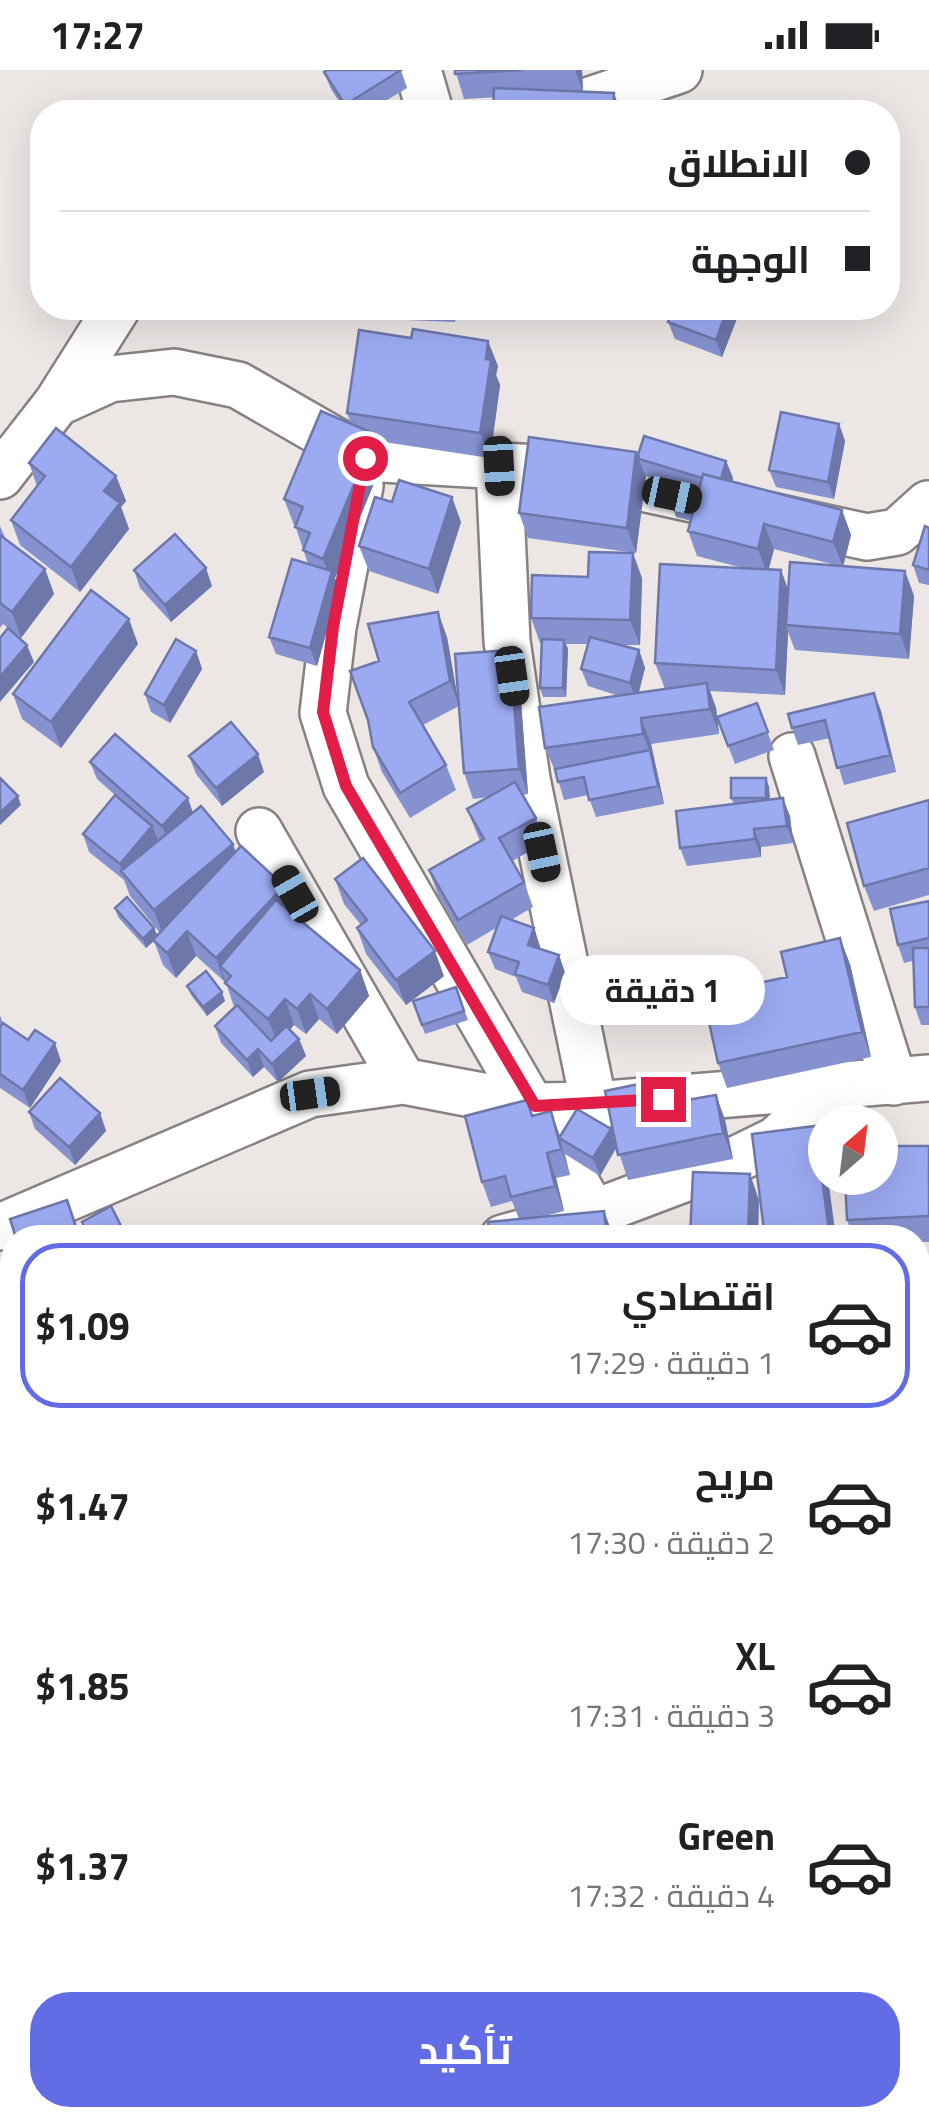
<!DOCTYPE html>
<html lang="ar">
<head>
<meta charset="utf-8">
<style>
  :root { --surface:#fff; --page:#f6f6f6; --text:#202124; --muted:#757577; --line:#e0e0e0; --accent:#626de5 }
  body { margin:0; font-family:"Titillium Web",Cairo,sans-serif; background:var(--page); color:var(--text); direction:rtl; height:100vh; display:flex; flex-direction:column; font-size:38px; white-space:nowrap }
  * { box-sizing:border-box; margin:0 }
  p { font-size:32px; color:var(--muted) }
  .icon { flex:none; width:55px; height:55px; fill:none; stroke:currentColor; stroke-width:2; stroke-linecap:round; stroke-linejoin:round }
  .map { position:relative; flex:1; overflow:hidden; direction:ltr }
  .drawer { position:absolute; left:0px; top:1155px; width:930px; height:902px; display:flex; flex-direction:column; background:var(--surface); border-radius:40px 40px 0 0; box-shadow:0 10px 40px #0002; direction:rtl }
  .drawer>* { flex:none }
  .banner { position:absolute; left:30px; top:30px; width:870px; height:220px; border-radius:40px; box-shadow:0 10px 40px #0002; direction:rtl; display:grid; align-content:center; height:220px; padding:0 30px; background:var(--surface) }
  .needle { width:65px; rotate:28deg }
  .fabs { position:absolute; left:808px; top:1035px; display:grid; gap:20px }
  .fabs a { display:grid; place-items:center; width:90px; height:90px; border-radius:50%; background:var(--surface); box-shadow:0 10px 40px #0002; font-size:50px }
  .end { position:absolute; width:45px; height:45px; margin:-22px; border:12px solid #e11d48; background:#fff; box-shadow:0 0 0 5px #fff }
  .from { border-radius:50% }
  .bubble { position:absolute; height:70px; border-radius:35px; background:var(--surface); box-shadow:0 10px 40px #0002; font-size:32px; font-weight:700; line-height:70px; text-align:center; direction:rtl }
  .car { position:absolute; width:30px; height:60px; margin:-30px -15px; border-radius:12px; box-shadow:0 0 8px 2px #0007; background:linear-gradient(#222 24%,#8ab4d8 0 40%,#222 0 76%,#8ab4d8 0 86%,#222 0) }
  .banner b { display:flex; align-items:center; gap:35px; height:95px; font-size:38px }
  .banner b+b { border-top:2px solid var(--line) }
  .banner i { width:25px; height:25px; background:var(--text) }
  ul { padding:18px 0 0; list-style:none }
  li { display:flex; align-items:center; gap:30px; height:165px; margin:0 20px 15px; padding:0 10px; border:5px solid transparent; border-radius:40px }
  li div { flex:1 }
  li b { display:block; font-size:38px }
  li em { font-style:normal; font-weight:700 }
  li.current { border-color:var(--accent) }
  li>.icon { width:90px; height:90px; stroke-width:1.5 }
  .action { display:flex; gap:20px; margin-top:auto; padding:20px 30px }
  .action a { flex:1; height:115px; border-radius:40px; background:var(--accent); color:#fff; font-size:40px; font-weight:700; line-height:115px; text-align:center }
  .status { display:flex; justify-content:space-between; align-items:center; height:70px; padding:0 50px; background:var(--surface); direction:ltr }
  .status svg { height:28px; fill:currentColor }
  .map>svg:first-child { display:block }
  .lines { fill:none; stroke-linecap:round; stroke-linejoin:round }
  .minor-casing { stroke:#878281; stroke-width:50 }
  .minor { stroke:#fff; stroke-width:45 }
  .wall { fill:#8692d0; fill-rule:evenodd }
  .shaded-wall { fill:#6d77a9 }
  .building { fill:#9caaf2; stroke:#6d77a9; stroke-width:2.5 }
  .route { stroke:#e11d48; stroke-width:12 }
</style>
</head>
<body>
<div class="status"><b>17:27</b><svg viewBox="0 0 49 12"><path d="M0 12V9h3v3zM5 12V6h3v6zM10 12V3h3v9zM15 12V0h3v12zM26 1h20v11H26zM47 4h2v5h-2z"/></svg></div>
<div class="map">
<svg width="929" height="2056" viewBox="0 0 929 2056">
  <rect width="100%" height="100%" fill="#ece6e5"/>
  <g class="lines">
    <g class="minor-casing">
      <path id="minor" d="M418 0 430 42
        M555 42 679 0
        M57 333 117 238
        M499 396 507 571 527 709 594 1035
        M0 406 57 333 110 309 174 302 238 315 365 388 555 399 867 467 897 462 928 434
        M360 416 333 557 323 643 346 716 608 1168
        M792 686 894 1012
        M259 761 403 1011
        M0 1157 310 1024 403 1011 535 1036 594 1035 929 1008
        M503 1168 596 1142 739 1088 776 1070 837 1014
        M0 1260 12 1308
        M918 1381 929 1378
        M918 1557 929 1554
        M0 1639 12 1641
        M0 1810 12 1802
        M0 1857 12 1845
        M918 1932 929 1929
        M900 2045 907 2053 929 2052
        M0 2047 17 2045"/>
    </g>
    <use href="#minor" class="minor"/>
  </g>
  <path class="wall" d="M401 0 407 18 367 42H346L331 19 324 2Z
    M455 0H582L583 22 464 29Z
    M378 238H456L455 252 382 249Z
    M741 238 722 287 675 269 668 252Z
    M498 296 496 305 500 315 490 388 377 371 384 389 335 508 339 518 317 596 276 584 269 567 308 494 295 455H294L284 429 351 354 347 343Z
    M839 354 845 371 834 429 776 417 769 400Z
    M636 382 638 385 726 391 733 408 732 411 842 440 851 465 843 496 905 501 914 526 909 589 795 580 788 562 785 625 710 621 716 638 719 664 651 674 664 734 596 747 588 725 564 730 556 703 545 678 619 626 588 616 581 599 588 574H566L568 579 566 627H543L540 618 541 573H540L531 548 642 508 640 575H620L639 580 645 598 639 623 665 619 655 593 743 498 697 486 688 461 691 451 676 447 673 438 697 426 698 422 645 406 636 483 528 468 519 443ZM774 479 835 495 788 520 781 500 769 499Z
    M29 393 116 406 126 431 121 437 129 459 80 522 20 475 11 450 37 416Z
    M461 452 438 524 369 501 359 476Z
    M0 456 6 470 45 499 54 524 21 568 3 554 0 558Z
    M929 458V515L919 513 913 495Z
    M134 500 212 516 171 552 140 518Z
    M447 567 459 636 423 655 446 695 456 720 410 748 382 702 373 677Z
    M138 574 61 678 22 649 13 624Z
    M196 581 202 599 170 653 151 642 145 624Z
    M519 605 528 724 523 725 536 748 545 773 512 791 524 812 533 837 511 850 540 876V879L559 885 565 903 554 933 522 922 516 907 495 899 488 882 496 858 467 875 438 825 429 800 480 771 467 739 488 727 473 729 464 703Z
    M874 623 881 641 896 702 844 715 830 668 798 675 792 658Z
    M757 633 774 680 735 694 717 647Z
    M189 686 264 702 222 736 196 704Z
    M90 692 193 742 233 774 235 782 293 841 291 843 360 900 369 926 337 964 319 949 306 964 294 955 290 959 299 969 306 986 278 1012 264 997 253 1007 221 973 215 956 234 937 226 913 196 886 176 908 163 895 154 871 146 878 118 847 115 838 154 858 157 866 160 863 130 826 124 810 89 782 83 764 115 725 97 709Z
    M766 708 769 717 770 730 790 746 793 773 761 777V787L687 796 680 778 734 734 731 728Z
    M929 730V825L874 841 864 816Z
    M335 809 444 906 406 935 366 884 357 858 361 855 344 834Z
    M929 831V955H921L915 937 913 891 904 893 898 875Z
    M850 894 871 987 727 1018 718 993Z
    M187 916 225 931 207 946 191 925Z
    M456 917 468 950 425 964 413 931Z
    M0 945 3 954 61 991 30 1038 0 1018Z
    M716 1025 725 1050 733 1089 628 1110 617 1077 600 1106 565 1084 570 1105 556 1108 564 1141 541 1147 604 1141 614 1168H489L519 1149 512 1131 491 1137 482 1112 533 1046 560 1066 611 1059 616 1074 691 1030Z
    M29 1042 100 1043 106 1061 75 1095 35 1059Z
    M929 1076V1172H918V1168H854L847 1150Z
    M82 1152 121 1156 125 1165 120 1168H16L80 1165 86 1163Z
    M918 1424 929 1459V1506L918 1509Z
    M929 1602V1795L918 1798V1605Z
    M71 2045H137V2056H67L71 2049Z
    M400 2045H612L614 2056H540L539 2052H533L535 2056H404Z"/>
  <path class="shaded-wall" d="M575 0H582L583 22Z
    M614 23 621 42H613Z
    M450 238H456L455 252Z
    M728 238H741L722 287 716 270Z
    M488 271 498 296 496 305 500 315 490 388 480 363Z
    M839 354 845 371 834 429 828 412Z
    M375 364 384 389 335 508 339 518 317 596 310 578 330 508 323 489Z
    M636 382 646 407 636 483 627 458Z
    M726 391 733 408 726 431 720 413Z
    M116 406 126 431 121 437 129 459 80 522 71 497 104 421Z
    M452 427 461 452 438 524 429 499Z
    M842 440 851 465 843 497 833 472Z
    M764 454 774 479 767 504 758 479Z
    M633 483 642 508 640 575 630 550Z
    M206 498 212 516 171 552 165 535Z
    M45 499 54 524 21 568 12 542Z
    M781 500 790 525 786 555 788 562 785 625 776 600Z
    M905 501 914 526 909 589 900 564Z
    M438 542 447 567 459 636 450 611Z
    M129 549 138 574 61 678 51 652Z
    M564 570 568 579 566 627 563 618Z
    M27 575 34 592 0 632V607Z
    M510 580 519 605 528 724 519 699Z
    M639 580 645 598 636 631 630 613Z
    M196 581 202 599 170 653 164 635Z
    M707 613 716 638 719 664 710 639Z
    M874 623 881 641 896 702 890 685Z
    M641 648 651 674 664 734 658 716 652 687 643 664Z
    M258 684 264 702 222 736 216 718Z
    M766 708 769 717 770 737 766 728Z
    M18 726 21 735 0 755V743Z
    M188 728 194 746 169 774 162 756Z
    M783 728 790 746 793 773 787 756Z
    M152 756 159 773 124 805 120 794Z
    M754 759 761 777V787L755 769Z
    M233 774 242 800 163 866 154 840Z
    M284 816 293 841 231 907 220 896 226 913 225 914 216 888Z
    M154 858 158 867 146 878 143 869Z
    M534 858 540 876 535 892 528 875Z
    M187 861 196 886 176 908 167 883Z
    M840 868 850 894 871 987 862 962Z
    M435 881 444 906 406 935 396 910Z
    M559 885 565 903 554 933 548 915Z
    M360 900 369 926 337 964 327 939Z
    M222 922 225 931 207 946 203 937Z
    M310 924 319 949 306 964 297 939Z
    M285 929 294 955 278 974 268 949Z
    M299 969 306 986 278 1012 272 994Z
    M55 973 61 991 30 1038 23 1020Z
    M258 979 264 997 253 1007 247 990Z
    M716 1025 725 1050 733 1089 723 1063Z
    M551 1041 560 1066 559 1068 570 1105 561 1079Z
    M100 1043 106 1061 75 1095 69 1077Z
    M815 1056 825 1081V1108H828L836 1168H830Z
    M611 1059 617 1076 600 1106 593 1088Z
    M547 1083 556 1108 564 1141 555 1116Z
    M750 1104 759 1130 758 1168H748Z
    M604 1141 614 1168H607Z
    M918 1231 926 1255 918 1326Z
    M95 2045H97L101 2056H94Z
    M132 2045H137V2056H136Z
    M604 2045H612L614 2056H606Z
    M744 2045H750L751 2056H746Z
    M815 2045H820L821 2056H816Z"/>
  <path class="building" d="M327 0H401L345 35 324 2Z
    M455 0H523L455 4Z
    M494 18 614 23 613 42H493Z
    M673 238H728L716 270 668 252Z
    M413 259 488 271 486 289 491 290 480 363 347 343 359 260 411 268Z
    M321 341 375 364 323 489 303 480 310 463 295 457 303 437 284 429Z
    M781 342 839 354 828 412 769 400Z
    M56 358 116 406 104 421 120 433 71 497 11 450 45 406 29 393Z
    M644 366 726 391 721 409 703 404 702 408 639 389 638 385Z
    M529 367 636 382 627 458 519 443Z
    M703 404 842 440 833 472 764 454 758 479 688 461Z
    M399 410 452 427 429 499 359 476 375 427 392 432Z
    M678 421 697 426 693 443 673 438Z
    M925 456 929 458V500L913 495Z
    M175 464 206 498 165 535 134 500Z
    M0 465 45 499 12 542 0 533Z
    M589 482 633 483 630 550 531 548 532 505 588 507Z
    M292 489 332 501 310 578 269 567Z
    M790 492 905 501 900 564 786 555Z
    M660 494 781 500 776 600 655 593Z
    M91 520 129 549 51 652 13 624Z
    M438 542 450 611 409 632 446 695 400 723 373 677 368 650 350 601 379 591 368 554Z
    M8 558 27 575 0 607V568Z
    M590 567 639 580 630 613 581 599Z
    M176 569 196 581 164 635 145 624Z
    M542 569 564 570 563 618H540Z
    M510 580 519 699 464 703 455 584Z
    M707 613 710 639 641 648 643 664 545 678 539 637Z
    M874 623 890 685 837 698 825 650 792 658 788 644Z
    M757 633 768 662 728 676 717 647Z
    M231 652 258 684 216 718 189 686Z
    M115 664 188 728 162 756 90 692Z
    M650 680 658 716 589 730 584 707 558 712 555 699Z
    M0 708 18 726 0 743Z
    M731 708H766V728H731Z
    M515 712 536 748 499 768 524 812 458 850 429 800 484 769 467 739Z
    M115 725 152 756 120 794 83 764Z
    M783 728 787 756 754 759 755 769 680 778 676 741Z
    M929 730V798L864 816 847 753Z
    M201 736 233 774 154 840 121 801Z
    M241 776 284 816 216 888 187 861 167 883 153 870Z
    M363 788 435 881 396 910 357 858 367 850 335 809Z
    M127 827 154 858 143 869 115 838Z
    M276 830 360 900 327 939 310 924 297 939 285 929 268 949 225 913 231 906 220 896Z
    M929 831V868L898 875 890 839Z
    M501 846 534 858 528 875 559 885 548 915 515 904 519 892 488 882Z
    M840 868 862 962 718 993 703 925 787 907 781 882Z
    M913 878H929V937H915Z
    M206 901 222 922 203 937 187 916Z
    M456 917 464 941 422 955 413 931Z
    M237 935 271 971 286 956 299 969 272 994 258 979 247 990 215 956Z
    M3 953 28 970 35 960 55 973 23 1020 0 1004V957Z
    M682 1005 687 1030 716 1025 723 1063 618 1085 605 1021Z
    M60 1008 100 1043 69 1077 29 1042Z
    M527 1030 532 1046 551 1041 561 1079 547 1083 555 1116 511 1127 505 1106 482 1112 465 1046Z
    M577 1039 611 1059 593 1088 559 1068Z
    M815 1056 830 1168H765L752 1064Z
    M880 1076H929V1146L847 1150 845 1108H880Z
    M693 1102 750 1104 748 1168H690Z
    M67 1130 79 1166 108 1156 112 1168H16L10 1149Z
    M111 1136 121 1156 110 1162 108 1156 88 1163 82 1152Z
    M604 1141 607 1168H489L488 1152Z
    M918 1424 929 1463V1486L918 1489Z
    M929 1602V1681L918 1684V1605Z
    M929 1715V1767L918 1770V1718Z
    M928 1901H929V1940H926Z
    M928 1958H929V2000H927Z
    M71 2045H95L94 2056H67V2049H71Z
    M463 2045H529V2056H463Z
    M538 2045H604V2051L538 2050Z
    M631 2045H744L746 2056H633Z
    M751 2045H815L816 2056H751Z"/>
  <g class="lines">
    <path class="route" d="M365 388 333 557 323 642 346 716 535 1036 663 1029"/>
  </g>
</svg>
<div class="fabs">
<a><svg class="needle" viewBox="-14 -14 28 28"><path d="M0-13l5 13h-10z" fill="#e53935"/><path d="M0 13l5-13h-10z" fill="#757577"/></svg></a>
</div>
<i class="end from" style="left:365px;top:388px"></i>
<i class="end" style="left:663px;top:1029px"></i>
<div class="bubble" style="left:560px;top:885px;width:205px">1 دقيقة</div>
<i class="car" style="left:499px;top:396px;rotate:177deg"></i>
<i class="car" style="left:672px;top:425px;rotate:102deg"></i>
<i class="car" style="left:512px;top:606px;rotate:172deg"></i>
<i class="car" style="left:542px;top:782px;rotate:168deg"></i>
<i class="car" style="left:295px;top:824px;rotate:330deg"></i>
<i class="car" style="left:310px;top:1024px;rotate:82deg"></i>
<div class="banner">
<b><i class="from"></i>الانطلاق</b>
<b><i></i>الوجهة</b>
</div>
<section class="drawer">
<ul>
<li class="current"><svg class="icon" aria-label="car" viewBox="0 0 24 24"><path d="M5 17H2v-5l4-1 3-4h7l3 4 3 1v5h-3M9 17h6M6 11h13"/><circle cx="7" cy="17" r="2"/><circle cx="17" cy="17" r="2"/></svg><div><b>اقتصادي</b><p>1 دقيقة · 17:29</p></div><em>$1.09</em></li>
<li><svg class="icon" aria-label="car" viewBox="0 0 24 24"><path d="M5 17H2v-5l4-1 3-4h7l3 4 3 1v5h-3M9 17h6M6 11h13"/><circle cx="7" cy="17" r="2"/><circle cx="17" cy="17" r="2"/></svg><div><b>مريح</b><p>2 دقيقة · 17:30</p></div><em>$1.47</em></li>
<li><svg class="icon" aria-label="car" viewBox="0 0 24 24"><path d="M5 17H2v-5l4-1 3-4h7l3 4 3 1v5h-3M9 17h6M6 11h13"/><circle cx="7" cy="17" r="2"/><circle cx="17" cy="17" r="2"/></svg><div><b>XL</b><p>3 دقيقة · 17:31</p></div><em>$1.85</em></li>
<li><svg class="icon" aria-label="car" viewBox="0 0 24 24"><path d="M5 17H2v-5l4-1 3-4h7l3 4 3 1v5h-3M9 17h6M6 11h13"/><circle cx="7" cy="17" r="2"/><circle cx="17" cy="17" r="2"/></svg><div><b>Green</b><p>4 دقيقة · 17:32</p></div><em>$1.37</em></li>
</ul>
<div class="action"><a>تأكيد</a></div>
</section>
</div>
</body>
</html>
